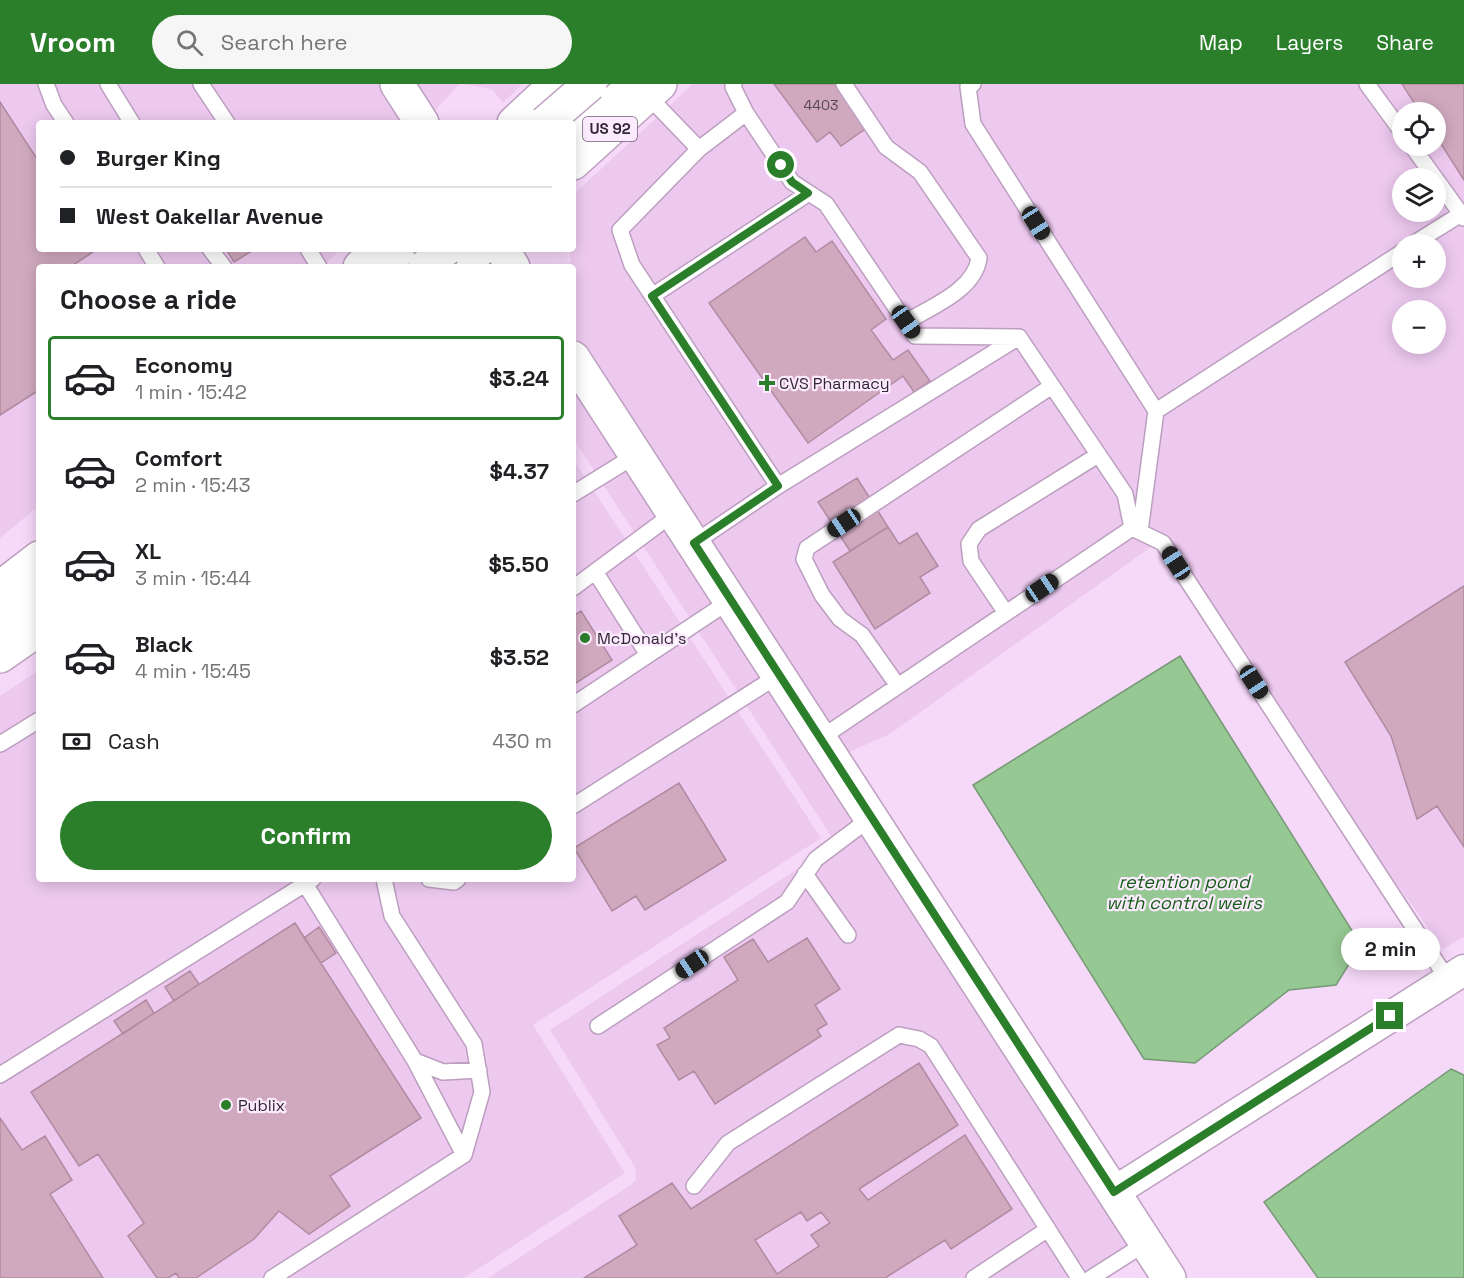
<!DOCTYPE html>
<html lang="en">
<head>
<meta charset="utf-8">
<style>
  :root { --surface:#fff; --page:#f6f6f6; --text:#202124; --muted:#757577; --line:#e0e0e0; --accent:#2b7f2b }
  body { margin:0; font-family:"Space Grotesk",sans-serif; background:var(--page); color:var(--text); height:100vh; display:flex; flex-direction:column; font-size:22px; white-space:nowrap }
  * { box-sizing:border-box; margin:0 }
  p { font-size:20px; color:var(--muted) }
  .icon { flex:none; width:33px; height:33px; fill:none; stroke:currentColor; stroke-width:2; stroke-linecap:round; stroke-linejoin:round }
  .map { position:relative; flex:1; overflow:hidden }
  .details { position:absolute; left:36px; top:180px; width:540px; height:618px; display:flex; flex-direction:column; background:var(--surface); border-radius:6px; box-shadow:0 3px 15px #0003 }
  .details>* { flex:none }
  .hud { position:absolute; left:36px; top:36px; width:540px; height:132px; border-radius:6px; box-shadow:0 3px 15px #0003; display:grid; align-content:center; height:132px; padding:0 24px; background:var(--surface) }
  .controls { position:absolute; left:1392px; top:18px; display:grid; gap:12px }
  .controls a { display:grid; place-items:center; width:54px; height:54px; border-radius:50%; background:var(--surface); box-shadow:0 3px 15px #0003; font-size:30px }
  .end { position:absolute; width:27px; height:27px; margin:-14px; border:8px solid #2b7f2b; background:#fff; box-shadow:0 0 0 3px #fff }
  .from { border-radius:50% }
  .bubble { position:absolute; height:42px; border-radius:21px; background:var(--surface); box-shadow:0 3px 15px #0003; font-size:20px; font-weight:600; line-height:42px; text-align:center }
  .car { position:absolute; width:18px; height:36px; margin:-18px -9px; border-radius:8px; box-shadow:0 0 4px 2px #0007; background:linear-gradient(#222 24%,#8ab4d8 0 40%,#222 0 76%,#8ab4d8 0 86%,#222 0) }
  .hud b { display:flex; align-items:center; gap:21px; height:57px; font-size:22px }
  .hud b+b { border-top:2px solid var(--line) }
  .hud i { width:15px; height:15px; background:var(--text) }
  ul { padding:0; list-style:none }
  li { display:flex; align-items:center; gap:18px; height:84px; margin:0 12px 9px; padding:0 12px; border:3px solid transparent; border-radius:6px }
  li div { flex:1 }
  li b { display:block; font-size:22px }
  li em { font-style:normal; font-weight:600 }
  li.active { border-color:var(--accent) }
  li>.icon { width:54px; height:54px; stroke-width:1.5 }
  h2 { padding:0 24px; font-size:27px; line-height:72px }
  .pay { display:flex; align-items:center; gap:15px; height:66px; padding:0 24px; font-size:22px }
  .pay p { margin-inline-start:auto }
  .action { display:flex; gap:12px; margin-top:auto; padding:12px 24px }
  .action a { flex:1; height:69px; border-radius:36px; background:var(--accent); color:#fff; font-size:24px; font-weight:600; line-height:69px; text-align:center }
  header { display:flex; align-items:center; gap:36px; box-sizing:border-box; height:84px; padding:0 30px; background:var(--accent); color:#fff }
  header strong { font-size:28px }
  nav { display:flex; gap:33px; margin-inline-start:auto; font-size:21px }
  .search { width:420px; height:54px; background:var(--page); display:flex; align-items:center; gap:15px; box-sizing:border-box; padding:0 21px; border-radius:33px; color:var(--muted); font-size:22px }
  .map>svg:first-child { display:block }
  .built { fill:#edc9f0; fill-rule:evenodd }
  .water { fill:#95c892; stroke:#779876; stroke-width:1.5 }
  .building { fill:#d0a9bf; stroke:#b18ba1; stroke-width:1.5; fill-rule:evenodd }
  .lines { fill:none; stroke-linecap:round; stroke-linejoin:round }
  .service-casing { stroke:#bc9fbf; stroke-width:18 }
  .minor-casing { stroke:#bc9fbf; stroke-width:33 }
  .tertiary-casing { stroke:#bc9fbf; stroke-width:36 }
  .secondary-casing { stroke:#bc9fbf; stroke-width:36 }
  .primary-casing { stroke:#bc9fbf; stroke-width:36 }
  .motorway-casing { stroke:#bc9fbf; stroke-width:36 }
  .service { stroke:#fff; stroke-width:15 }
  .minor { stroke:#fff; stroke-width:30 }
  .tertiary { stroke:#fff; stroke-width:33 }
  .secondary { stroke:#fff; stroke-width:33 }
  .primary { stroke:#fff; stroke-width:33 }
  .motorway { stroke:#fff; stroke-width:33 }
  .motorway-bridge-casing { stroke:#bc9fbf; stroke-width:36; stroke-linecap:butt }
  .motorway-bridge { stroke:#fff; stroke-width:33 }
  .route { stroke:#2b7f2b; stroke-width:8 }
  .poi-dot { fill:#2b7f2b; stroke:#fceafe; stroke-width:2 }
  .labels { text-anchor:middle; stroke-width:4.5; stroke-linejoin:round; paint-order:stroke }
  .number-label { font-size:14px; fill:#5a4857 }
  .shield { fill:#fceafe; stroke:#6f6271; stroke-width:1.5 }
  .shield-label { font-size:15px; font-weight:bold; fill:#322734 }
  .poi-label { font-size:16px; fill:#322734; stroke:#fceafe; text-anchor:start }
  .water-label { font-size:18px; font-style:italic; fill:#155c16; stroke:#fceafe }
</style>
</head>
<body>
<header>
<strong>Vroom</strong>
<div class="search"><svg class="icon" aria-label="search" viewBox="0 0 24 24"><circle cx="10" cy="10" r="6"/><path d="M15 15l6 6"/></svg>Search here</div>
<nav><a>Map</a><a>Layers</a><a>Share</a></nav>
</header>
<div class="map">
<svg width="1464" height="1194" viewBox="0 0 1464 1194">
  <rect width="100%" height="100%" fill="#f6d8f9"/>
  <path class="built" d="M0 0H380L406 39H39V165H341L322 183H39V422L0 454Z
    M413 0H459L432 30Z
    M462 0H522L503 19 492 5Z
    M693 0H1464V853L1443 865 1155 460 890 650 847 669 573 250V183H567L571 177 569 165H573V111ZM1402 28H1436V62H1402ZM1402 94H1436V128H1402ZM1402 160H1436V194H1402ZM1402 226H1436V260H1402Z
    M573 299 1134 1157 1131 1179 1108 1194H488L632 1100 636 1095 635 1083 550 946 828 765 833 755 573 354Z
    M573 375 821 754 533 941 625 1089 464 1194H0V612L39 586V795H573Z"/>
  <path class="water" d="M1180 572 1361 861 1336 901 1289 906 1195 979 1144 975 973 701Z
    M1451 985 1464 991V1194H1318L1264 1118Z"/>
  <path class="building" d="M774 0H836L868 43 841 62 830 48 817 58Z
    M1402 0H1464V96L1436 52V28H1420Z
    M0 18 39 78V165L96 166 73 181 74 183H39V306L0 331Z
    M805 153 816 168 832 157 886 235 871 246 893 276 908 266 930 297 914 308 903 292 808 359 709 219Z
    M226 165H255L234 178Z
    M857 394 888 443 850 467 818 418Z
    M888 443 899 460 917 449 938 482 920 493 930 509 875 545 833 478Z
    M1464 502V763L1437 722 1417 735 1391 652 1345 578Z
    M581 527 612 576 573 601V532Z
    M679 699 726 776 645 826 636 812 612 827 574 764Z
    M295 839 421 1034 330 1092 350 1122 309 1150 279 1127 254 1155 196 1194H179L176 1189 168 1194H157L128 1152 144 1139 98 1070 79 1082 31 1008Z
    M319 843 336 869 321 879 304 854Z
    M807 854 840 905 815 921 827 940 817 946 821 952 715 1020 694 987 679 996 657 961 670 954 664 944 738 896 724 873 753 855 768 878Z
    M190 887 199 900 174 917 165 903Z
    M146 916 154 929 123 950 114 937Z
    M919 979 958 1041 859 1105 868 1116 965 1051 1012 1125 951 1165 945 1156 885 1194H584L637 1161 619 1132 672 1099 691 1125ZM801 1128 807 1137 821 1128 830 1139 811 1151 819 1162 777 1190 755 1156Z
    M0 1034 22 1066 45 1052 72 1096 50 1110 103 1194H0Z"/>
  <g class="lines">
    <g class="service-casing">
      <path id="service" d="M46 0 54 21 66 39
        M108 0 132 39
        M201 0 227 39
        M734 0 733 3 746 29
        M844 0 886 63 920 88 979 174C975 206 931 223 906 238
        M973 0 968 3 973 40 1156 327 1140 447
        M1367 0 1402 48
        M647 11 699 65
        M1412 62 1464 134
        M1413 160 1461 130
        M146 165 157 183
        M210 165 224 183
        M308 165 319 183
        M652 212 809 109
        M1156 327 1402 168
        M778 402 632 181 620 146 699 65 746 29 792 98 826 120 915 252 1019 253 1125 410 1132 444 821 654
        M573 410 636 371
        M1132 444 1163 459 1448 896
        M694 459 778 402 1019 253
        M596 489 648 571
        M573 504 674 429
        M1006 529 971 477 969 460 979 445 1098 371
        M898 602 862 551 840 535 822 511 804 475 807 464 1052 302
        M573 621 731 516
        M0 660 39 636
        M573 722 779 591
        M805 790 848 851
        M429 795 454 798 458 795
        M305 800 415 977 464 1071
        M598 942 787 818 816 775 872 733
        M415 977 443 988 479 986
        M0 991 313 795
        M694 1102 728 1059 899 951 919 955 931 962 1079 1194
        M272 1194 464 1071 482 1008 474 960 392 832 384 795
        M974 1194 1048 1145
        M1091 1194 1146 1159"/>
    </g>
    <g class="minor-casing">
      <path id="minor" d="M1114 1108 1464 886"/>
    </g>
    <g class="tertiary-casing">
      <path id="tertiary" d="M397 0 422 39"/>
    </g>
    <g class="secondary-casing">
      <path id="secondary" d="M502 165 513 183
        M573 274 1169 1194"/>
    </g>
    <g class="primary-casing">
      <path id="primary" d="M514 39 556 0
        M573 79 660 0
        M360 183 379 165
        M462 183 480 165
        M0 572 39 545"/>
    </g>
    <g class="motorway-casing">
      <path id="motorway" d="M573 55 636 0
        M380 183 400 165
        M0 504 39 474
        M0 536 39 507"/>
    </g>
    <use href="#service" class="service"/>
    <use href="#minor" class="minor"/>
    <use href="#tertiary" class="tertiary"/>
    <use href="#secondary" class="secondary"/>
    <use href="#primary" class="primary"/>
    <use href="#motorway" class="motorway"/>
    <g class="motorway-bridge-casing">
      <path id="motorway-bridge" d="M545 39 590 0
        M425 183 446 165"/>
    </g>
    <use href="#motorway-bridge" class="motorway-bridge"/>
  </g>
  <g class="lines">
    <path class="route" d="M781 81 792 98 808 109 652 212 778 402 694 459 1114 1108 1390 932"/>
  </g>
  <g class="poi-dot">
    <path d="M764 290h6v6h6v6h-6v6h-6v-6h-6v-6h6z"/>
    <circle cx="585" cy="554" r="6"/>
    <circle cx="226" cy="1021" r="6"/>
  </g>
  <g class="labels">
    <g class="number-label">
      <text x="821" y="26">4403</text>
    </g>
    <rect class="shield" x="583" y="33" width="54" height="24" rx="4.5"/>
    <g class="shield-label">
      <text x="610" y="50">US 92</text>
    </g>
    <g class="poi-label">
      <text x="779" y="305">CVS Pharmacy</text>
      <text x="597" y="560">McDonald's</text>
      <text x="238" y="1027">Publix</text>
    </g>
    <g class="water-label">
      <text x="1184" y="804">retention pond<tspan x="1184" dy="21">with control weirs</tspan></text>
    </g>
  </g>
</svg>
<div class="controls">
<a><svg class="icon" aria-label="locate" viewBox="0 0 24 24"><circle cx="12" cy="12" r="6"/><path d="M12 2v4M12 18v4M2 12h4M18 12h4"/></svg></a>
<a><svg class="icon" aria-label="layers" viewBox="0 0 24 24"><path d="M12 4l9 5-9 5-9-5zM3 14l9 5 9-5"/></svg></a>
<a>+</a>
<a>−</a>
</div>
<i class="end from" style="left:781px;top:81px"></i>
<i class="end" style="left:1390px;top:932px"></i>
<div class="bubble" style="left:1341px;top:844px;width:99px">2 min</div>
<i class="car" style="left:1036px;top:139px;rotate:148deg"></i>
<i class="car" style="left:906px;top:238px;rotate:145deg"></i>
<i class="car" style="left:844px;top:439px;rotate:236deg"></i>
<i class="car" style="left:1176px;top:479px;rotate:327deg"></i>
<i class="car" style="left:1042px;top:504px;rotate:56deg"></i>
<i class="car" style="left:1254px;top:598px;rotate:147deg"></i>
<i class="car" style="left:692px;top:880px;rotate:236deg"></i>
<div class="hud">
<b><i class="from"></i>Burger King</b>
<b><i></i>West Oakellar Avenue</b>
</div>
<section class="details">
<h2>Choose a ride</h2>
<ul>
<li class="active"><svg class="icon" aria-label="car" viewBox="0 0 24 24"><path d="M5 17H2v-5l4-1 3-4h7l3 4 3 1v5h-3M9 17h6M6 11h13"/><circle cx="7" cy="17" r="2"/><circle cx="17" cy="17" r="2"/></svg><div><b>Economy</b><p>1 min · 15:42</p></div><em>$3.24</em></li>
<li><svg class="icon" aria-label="car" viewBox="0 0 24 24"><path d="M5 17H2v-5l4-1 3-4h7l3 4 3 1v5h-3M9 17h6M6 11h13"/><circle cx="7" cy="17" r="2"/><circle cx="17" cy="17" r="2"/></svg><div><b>Comfort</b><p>2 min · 15:43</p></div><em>$4.37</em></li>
<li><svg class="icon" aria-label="car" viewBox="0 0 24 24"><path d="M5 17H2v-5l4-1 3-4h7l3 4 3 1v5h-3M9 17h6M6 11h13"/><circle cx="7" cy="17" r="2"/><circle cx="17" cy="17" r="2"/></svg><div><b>XL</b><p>3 min · 15:44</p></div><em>$5.50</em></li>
<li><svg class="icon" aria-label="car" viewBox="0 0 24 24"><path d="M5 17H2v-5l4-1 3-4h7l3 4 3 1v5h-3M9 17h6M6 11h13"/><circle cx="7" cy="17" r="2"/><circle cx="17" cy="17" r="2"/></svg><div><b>Black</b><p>4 min · 15:45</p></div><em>$3.52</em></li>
</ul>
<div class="pay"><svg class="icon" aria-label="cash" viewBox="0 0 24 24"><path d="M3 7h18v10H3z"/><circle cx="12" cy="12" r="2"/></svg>Cash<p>430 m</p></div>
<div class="action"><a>Confirm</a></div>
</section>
</div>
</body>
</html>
